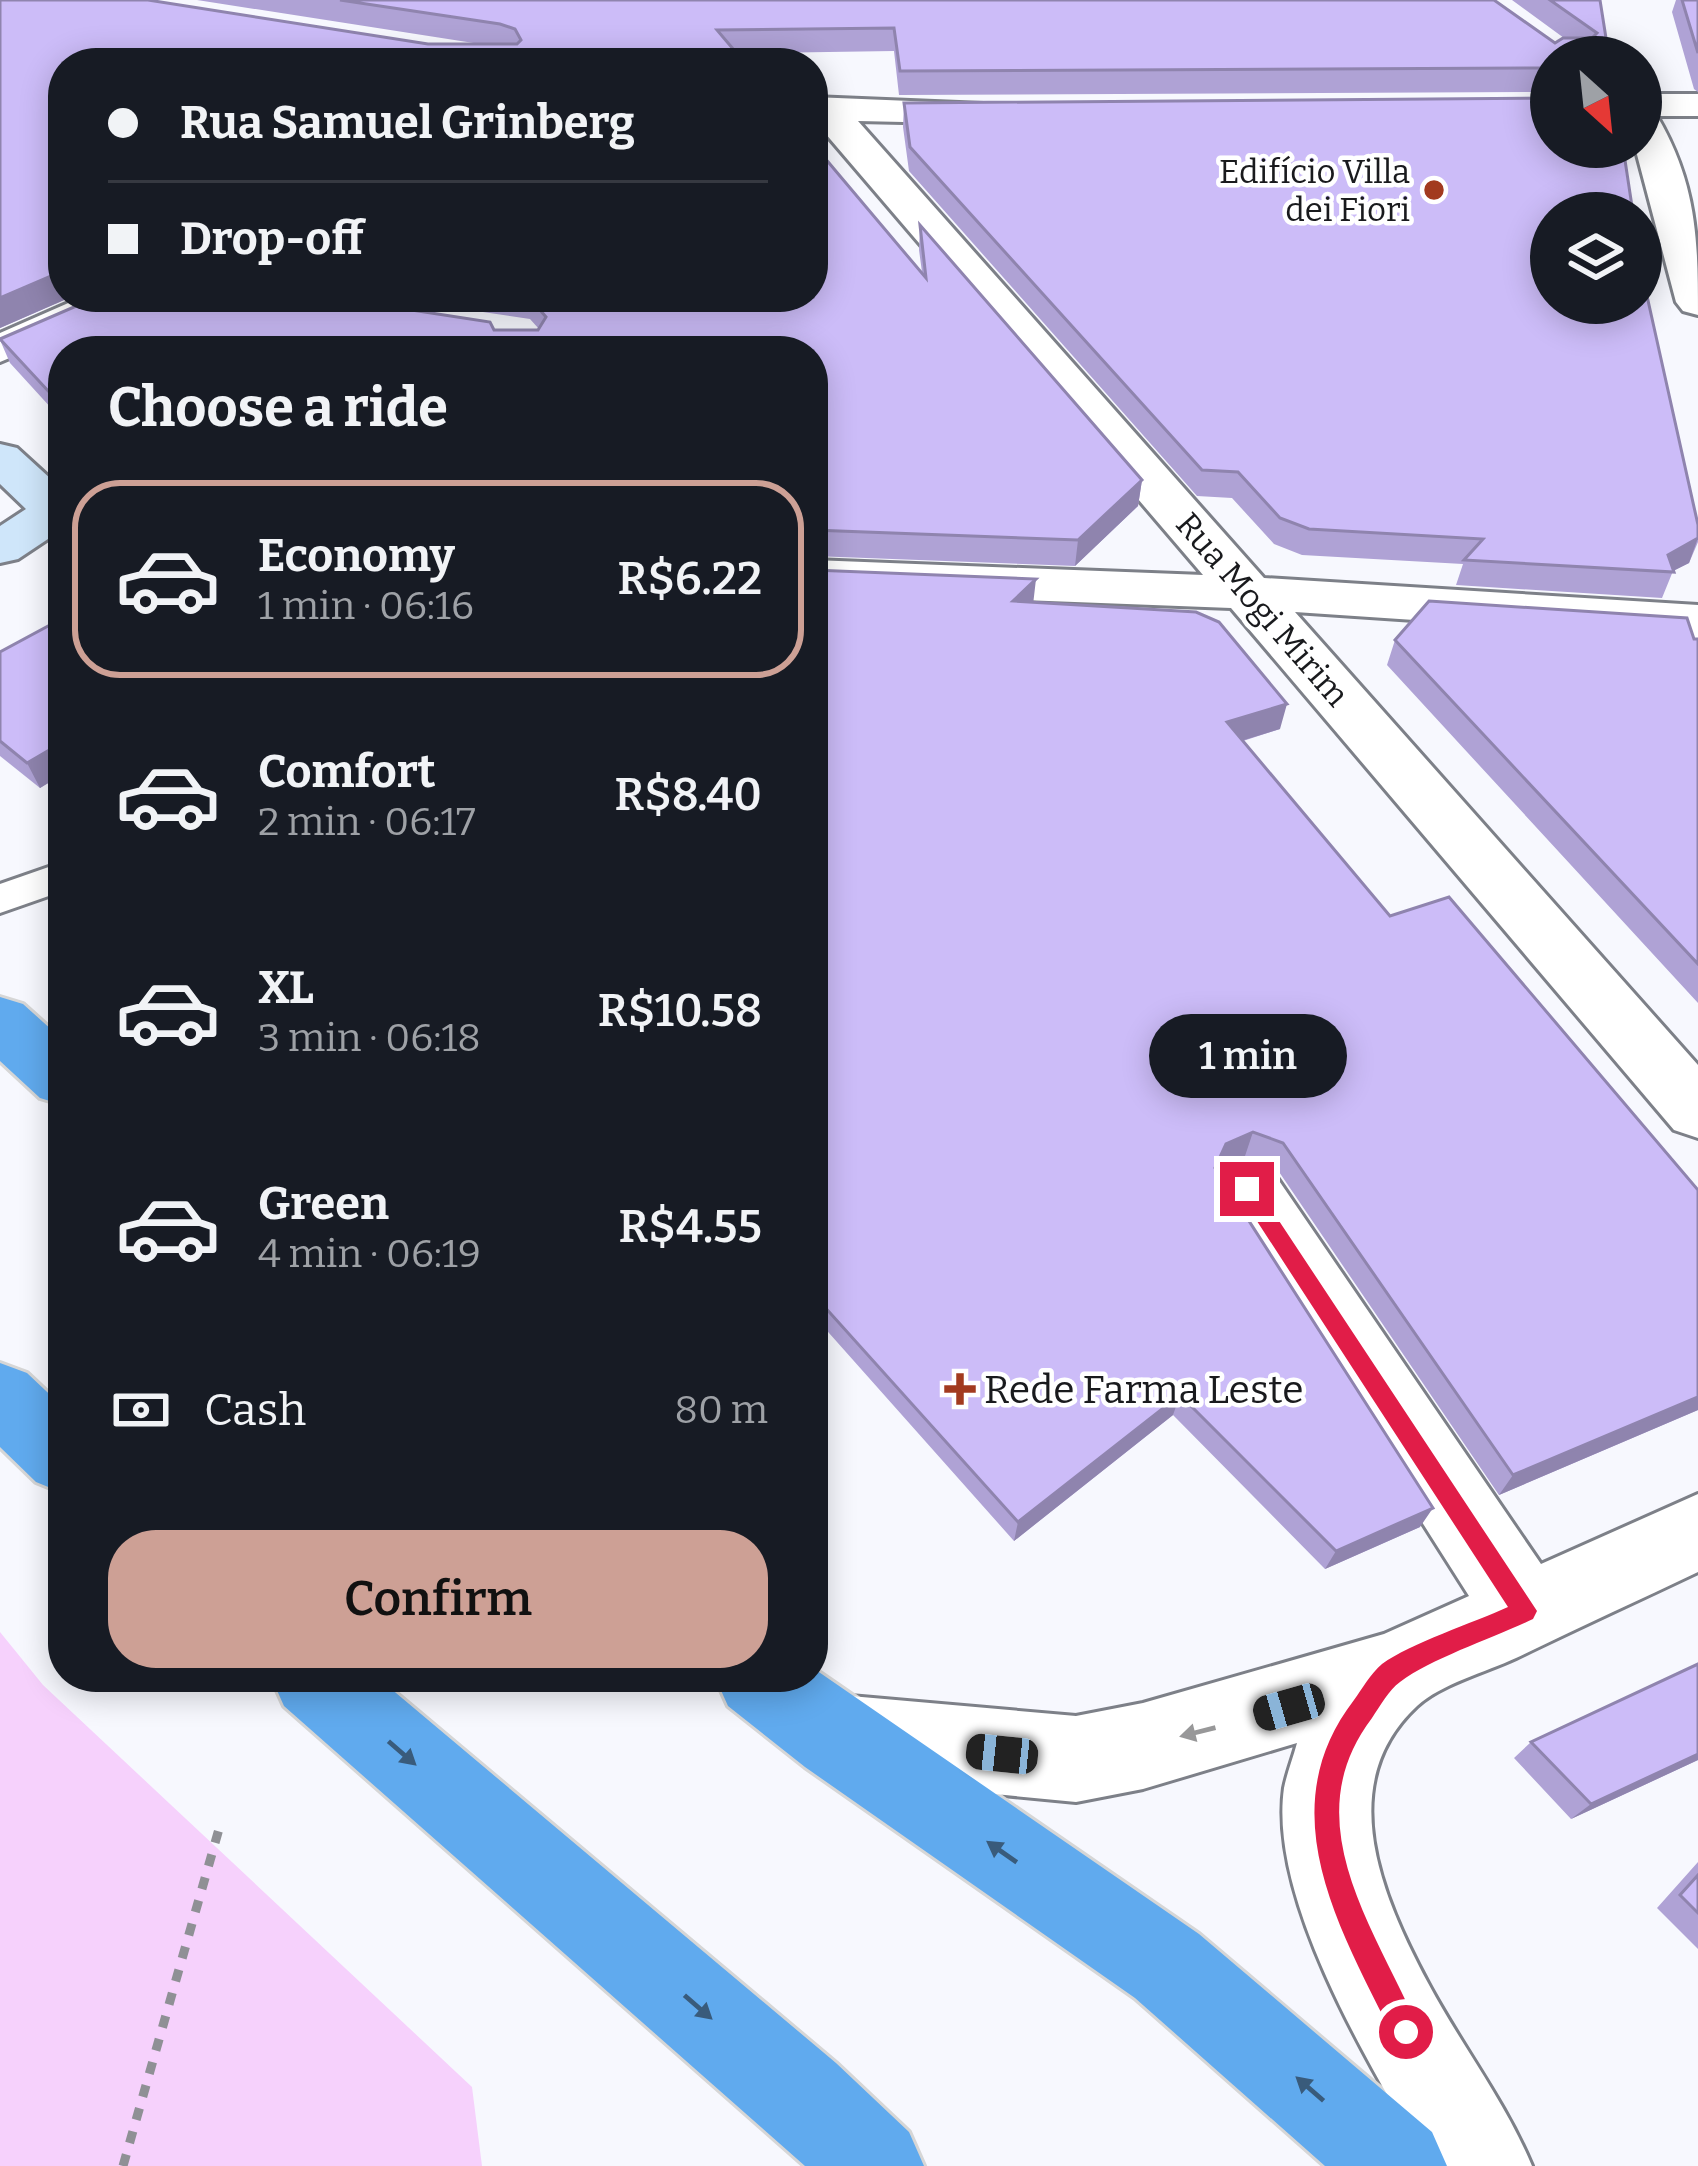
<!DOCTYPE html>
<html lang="en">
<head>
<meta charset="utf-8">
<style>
  :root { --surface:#171b24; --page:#242831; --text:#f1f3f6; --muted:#9ea1a6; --line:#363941; --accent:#cda095 }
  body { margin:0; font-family:Bitter,serif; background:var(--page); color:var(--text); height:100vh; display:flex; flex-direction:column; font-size:45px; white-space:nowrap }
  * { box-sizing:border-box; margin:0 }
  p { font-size:39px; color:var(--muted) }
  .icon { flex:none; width:66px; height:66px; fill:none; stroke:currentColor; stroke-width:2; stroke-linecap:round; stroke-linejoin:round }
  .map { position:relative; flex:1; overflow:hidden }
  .details { position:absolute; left:48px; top:336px; width:780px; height:1356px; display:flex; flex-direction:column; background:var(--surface); border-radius:48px; box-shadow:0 6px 30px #0003 }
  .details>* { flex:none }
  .banner { position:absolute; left:48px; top:48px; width:780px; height:264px; border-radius:48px; box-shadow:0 6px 30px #0003; display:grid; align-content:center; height:264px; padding:0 60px; background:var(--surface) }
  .needle { width:78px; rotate:153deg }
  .fabs { position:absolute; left:1530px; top:36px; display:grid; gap:24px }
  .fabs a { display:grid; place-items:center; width:132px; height:132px; border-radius:50%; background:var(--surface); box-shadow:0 6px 30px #0003; font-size:60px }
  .end { position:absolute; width:54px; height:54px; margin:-27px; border:15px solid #e11d48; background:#fff; box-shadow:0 0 0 6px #fff }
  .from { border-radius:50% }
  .bubble { position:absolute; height:84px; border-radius:42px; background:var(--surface); box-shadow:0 6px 30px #0003; font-size:39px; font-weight:600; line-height:84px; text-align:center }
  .car { position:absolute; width:36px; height:72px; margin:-36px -18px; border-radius:15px; box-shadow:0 0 9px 3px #0007; background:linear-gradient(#222 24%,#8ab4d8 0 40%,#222 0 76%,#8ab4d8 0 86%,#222 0) }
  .banner b { display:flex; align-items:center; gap:42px; height:114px; font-size:45px }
  .banner b+b { border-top:3px solid var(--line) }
  .banner i { width:30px; height:30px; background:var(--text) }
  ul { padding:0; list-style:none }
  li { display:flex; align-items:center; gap:36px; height:198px; margin:0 24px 18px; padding:0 36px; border:6px solid transparent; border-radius:48px }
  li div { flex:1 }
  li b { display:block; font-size:45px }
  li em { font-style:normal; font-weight:600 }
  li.selected { border-color:var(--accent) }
  li>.icon { width:108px; height:108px; stroke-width:1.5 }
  h2 { padding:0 60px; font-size:54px; line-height:144px }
  .pay { display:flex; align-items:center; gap:30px; height:132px; padding:0 60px; font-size:45px }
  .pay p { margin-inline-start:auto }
  .action { display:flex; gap:24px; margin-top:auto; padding:24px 60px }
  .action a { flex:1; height:138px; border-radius:48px; background:var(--accent); color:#111; font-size:48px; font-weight:600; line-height:138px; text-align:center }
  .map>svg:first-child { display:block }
  .green { fill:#f6d1fc }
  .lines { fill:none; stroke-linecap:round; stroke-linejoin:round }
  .lane-casing { stroke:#7d8088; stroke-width:6 }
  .street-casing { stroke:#7d8088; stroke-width:6 }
  .secondary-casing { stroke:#7d8088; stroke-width:6 }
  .highway-casing { stroke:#d6d6d6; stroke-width:6 }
  .path { stroke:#8f9095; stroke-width:9; stroke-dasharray:12 12; stroke-linecap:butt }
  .lane { fill:#fff; fill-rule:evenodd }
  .street { fill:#fff; fill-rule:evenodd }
  .secondary { fill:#cfe6fa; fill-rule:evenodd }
  .highway { fill:#60aaee; fill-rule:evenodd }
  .wall { fill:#afa2d5; fill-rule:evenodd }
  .shaded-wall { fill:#8f84ae }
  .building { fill:#ccbcf8; stroke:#8f84ae; stroke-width:3 }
  .oneway { fill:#989899 }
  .oneway2 { fill:#395b7b }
  .route { fill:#e11d48 }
  .poi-dot { fill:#a23a1f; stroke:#fff; stroke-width:4.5 }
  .labels { text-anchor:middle; stroke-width:9; stroke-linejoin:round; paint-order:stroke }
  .far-poi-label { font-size:33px; fill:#191a1d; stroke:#fff; text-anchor:end }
  .far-street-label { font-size:33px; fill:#191a1d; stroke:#fff }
  .poi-label { font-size:39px; fill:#191a1d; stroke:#fff; text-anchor:start }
</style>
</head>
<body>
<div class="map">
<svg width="1698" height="2166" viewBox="0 0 1698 2166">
  <rect width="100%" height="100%" fill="#f7f8fe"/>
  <path class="green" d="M0 1632 43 1685 472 2087 482 2166H0Z"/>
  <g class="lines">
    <g class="lane-casing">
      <path id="lane" d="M63 862V891L0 913V884Z"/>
    </g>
    <g class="street-casing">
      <path id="street" d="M1641 94H1698V116H1657C1697 184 1698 240 1698 315L1683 311 1676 302 1635 147H1641Z
        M813 97 1008 105 1014 113 1008 121 995 124 858 121 1264 578 1698 605V639L1295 612 1698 1065V1138L1674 1130 1231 608 813 592V560L1203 575 813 119Z
        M82 297H140L133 306 0 362V333Z
        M1247 1160 1271 1169 1541 1564 1698 1494V1572C1637 1601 1576 1629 1516 1658 1486 1672 1441 1684 1417 1706 1333 1784 1382 1897 1428 1983 1461 2045 1505 2101 1532 2166H1429C1373 2071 1268 1901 1284 1788 1287 1773 1293 1758 1297 1743L1143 1789 1076 1802 839 1779 809 1767 797 1737 809 1707 839 1695 1076 1716 1143 1703 1384 1634 1469 1596 1223 1209 1212 1189 1223 1169Z"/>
    </g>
    <g class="secondary-casing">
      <path id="secondary" d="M0 444 17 448 63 490V529L18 559 0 563V526L26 509 0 484Z"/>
    </g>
    <g class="highway-casing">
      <path id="highway" d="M0 997 23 1004 63 1040V1105L40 1098 0 1061Z
        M0 1363 27 1373 63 1407V1493L36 1482 0 1447Z
        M813 1668 1199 1934 1432 2132 1447 2166H1325L1135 1998 805 1767 728 1706 715 1677H813Z
        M271 1677H377L836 2063 909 2132 924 2166H805L284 1706Z"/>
    </g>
    <path class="path" d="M123 2166 219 1829"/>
    <use href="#lane" class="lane"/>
    <use href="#street" class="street"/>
    <use href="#secondary" class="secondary"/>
    <use href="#highway" class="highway"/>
  </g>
  <path class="wall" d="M0 0 428 44H480L197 0H1494L1555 43 1564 38 1512 0H1600L1609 57H1551V92L899 95 894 51 63 63V297H71L0 328Z
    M1676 0H1698V92L1694 89 1672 12Z
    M904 103 1551 213 1698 525V542L1689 563 1673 571 1662 598 1456 585 1463 564 1302 555 1274 544 1232 498 1197 496 909 171 903 127Z
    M920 225 1142 480 1138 506 1075 566 813 556V351H63V421L10 363 0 340 97 297H813L922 272 919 250ZM422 303 530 319 539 329 494 330 402 309 404 307Z
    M813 570 1034 602 1280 729 1243 741 1698 1410 1499 1495 1275 1166 1245 1156 1219 1167 1217 1171 1420 1527 1325 1569 1173 1415 1014 1541 813 1315Z
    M63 618V774L40 788 0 756V652Z
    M1694 639H1698V1003L1387 665 1395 640Z
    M1698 1664V1760L1571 1819 1514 1758 1531 1742Z
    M1698 1862V1949L1657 1908Z"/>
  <path class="shaded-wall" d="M63 271V297H71L0 328V298Z
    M391 297H421L422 303 404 307 395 317Z
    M1142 480 1138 506 1075 566 1078 540Z
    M1698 538 1689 563 1671 572 1668 555Z
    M1036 579 1033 605 1013 601Z
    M1287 704 1280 729 1221 747 1227 722Z
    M63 742V774L40 788 27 763Z
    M1253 1132 1245 1156 1219 1167 1208 1191 1215 1168 1226 1144Z
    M1180 1395 1173 1415 1014 1541 1018 1522Z
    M1698 1397V1410L1499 1495 1513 1475Z
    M1433 1508 1420 1527 1325 1569 1336 1551Z
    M1698 1754V1760L1571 1819 1591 1804Z"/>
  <path class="building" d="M0 0H148L428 44H517L521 40 515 29 500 24 340 0H1494L1555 43 1563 38H1592L1597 33 1550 0H1600L1609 57H1551V68L900 71 894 28 717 30 745 63H63V271L0 298Z
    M1682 0H1698V53Z
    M1551 98V147H1623L1633 213H1551V303H1641V269L1698 525V538L1668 555 1674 572 1464 560 1483 539 1309 529 1280 518 1238 472 1202 470 910 147 904 103Z
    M813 144 926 278 920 225 1142 480 1078 540 813 530V351H63V407L0 339 97 297H392L399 308 490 322 494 330H538L546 317 529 297H813Z
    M813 570 1036 579 1013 601 1196 612 1219 622 1287 704 1227 722 1390 916 1449 897 1698 1190V1397L1513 1475 1283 1143 1253 1132 1226 1144 1215 1168 1433 1508 1336 1551 1180 1395 1018 1522 813 1294Z
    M1429 601 1687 618 1694 639H1698V964L1395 640Z
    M63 618V742L27 763 0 741V652Z
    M1698 1664V1754L1591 1804 1531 1742Z
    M1698 1875V1913L1680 1895Z"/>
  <defs><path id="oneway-solid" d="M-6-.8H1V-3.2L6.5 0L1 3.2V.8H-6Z" transform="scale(3)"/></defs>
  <use class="oneway" href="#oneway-solid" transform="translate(1198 1732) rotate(166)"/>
  <g class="oneway2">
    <use href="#oneway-solid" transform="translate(402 1753) rotate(41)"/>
    <use href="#oneway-solid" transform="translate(1002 1852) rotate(-145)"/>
    <use href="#oneway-solid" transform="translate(698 2007) rotate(41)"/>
    <use href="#oneway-solid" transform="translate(1310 2089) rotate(-139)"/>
  </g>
  <path class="route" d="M1247 1180 1254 1183 1537 1611 1533 1619C1496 1637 1432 1658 1400 1682 1389 1690 1380 1706 1372 1718 1292 1823 1378 1932 1420 2032L1416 2042 1406 2046 1396 2042C1343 1934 1267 1813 1354 1700 1362 1689 1371 1673 1382 1664 1411 1643 1473 1623 1508 1607L1240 1195V1183Z"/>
  <g class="poi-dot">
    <circle cx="1434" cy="190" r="12"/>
    <path d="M954 1371h12v12h12v12h-12v12h-12v-12h-12v-12h12z"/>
  </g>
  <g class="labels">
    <g class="far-poi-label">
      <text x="1410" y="183">Edifício Villa<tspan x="1410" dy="38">dei Fiori</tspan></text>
    </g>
    <g class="far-street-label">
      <text transform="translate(1263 609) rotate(49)" y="12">Rua Mogi Mirim</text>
    </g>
    <g class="poi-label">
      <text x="984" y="1403">Rede Farma Leste</text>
    </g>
  </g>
</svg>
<div class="fabs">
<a><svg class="needle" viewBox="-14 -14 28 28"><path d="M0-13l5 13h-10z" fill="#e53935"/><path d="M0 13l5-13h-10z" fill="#9ea1a6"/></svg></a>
<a><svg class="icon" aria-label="layers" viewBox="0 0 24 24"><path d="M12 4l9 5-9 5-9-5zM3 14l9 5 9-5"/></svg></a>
</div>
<i class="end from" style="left:1406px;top:2032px"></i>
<i class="end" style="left:1247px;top:1189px"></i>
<div class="bubble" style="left:1149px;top:1014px;width:198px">1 min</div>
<i class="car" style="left:1289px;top:1707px;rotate:254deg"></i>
<i class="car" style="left:1002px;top:1754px;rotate:276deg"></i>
<div class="banner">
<b><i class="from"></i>Rua Samuel Grinberg</b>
<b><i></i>Drop-off</b>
</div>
<section class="details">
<h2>Choose a ride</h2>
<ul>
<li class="selected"><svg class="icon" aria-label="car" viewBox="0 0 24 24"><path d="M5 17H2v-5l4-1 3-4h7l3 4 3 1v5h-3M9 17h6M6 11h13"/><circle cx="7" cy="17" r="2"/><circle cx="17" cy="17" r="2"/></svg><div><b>Economy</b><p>1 min · 06:16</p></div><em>R$6.22</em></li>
<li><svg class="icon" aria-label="car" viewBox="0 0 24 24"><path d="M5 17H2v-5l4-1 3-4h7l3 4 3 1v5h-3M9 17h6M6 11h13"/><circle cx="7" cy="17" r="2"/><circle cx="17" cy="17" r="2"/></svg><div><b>Comfort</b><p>2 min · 06:17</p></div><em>R$8.40</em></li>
<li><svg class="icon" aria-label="car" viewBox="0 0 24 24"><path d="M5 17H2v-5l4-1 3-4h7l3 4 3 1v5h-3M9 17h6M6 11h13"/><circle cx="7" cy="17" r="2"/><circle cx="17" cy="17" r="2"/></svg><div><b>XL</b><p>3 min · 06:18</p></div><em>R$10.58</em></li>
<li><svg class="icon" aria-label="car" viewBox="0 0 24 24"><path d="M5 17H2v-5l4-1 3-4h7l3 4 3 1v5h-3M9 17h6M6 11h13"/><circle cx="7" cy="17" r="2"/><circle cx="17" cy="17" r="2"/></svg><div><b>Green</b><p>4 min · 06:19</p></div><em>R$4.55</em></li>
</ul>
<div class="pay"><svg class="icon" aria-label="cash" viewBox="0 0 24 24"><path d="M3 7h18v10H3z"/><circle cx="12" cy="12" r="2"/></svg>Cash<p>80 m</p></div>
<div class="action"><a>Confirm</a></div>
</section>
</div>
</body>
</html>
